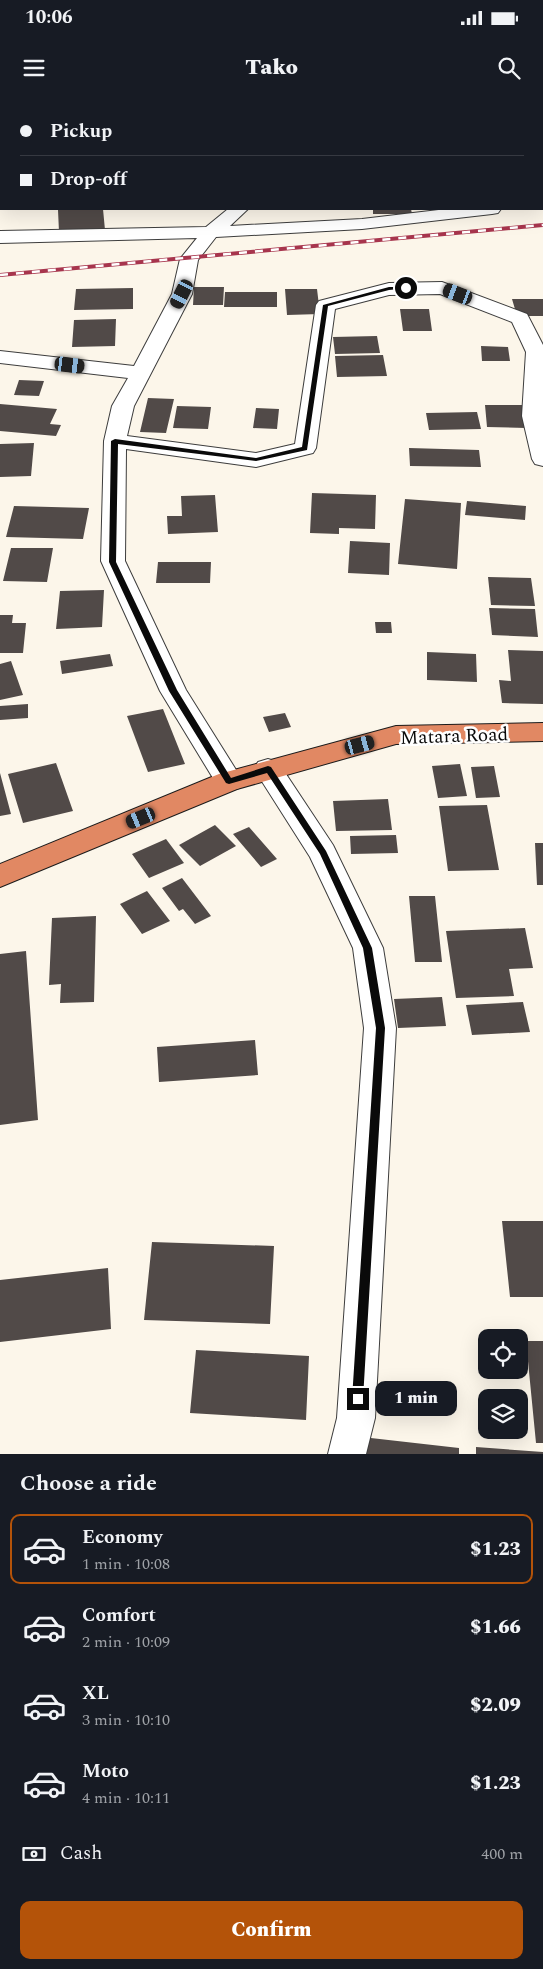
<!DOCTYPE html>
<html lang="en">
<head>
<meta charset="utf-8">
<style>
  :root { --surface:#171b24; --page:#242831; --text:#f1f3f6; --muted:#9ea1a6; --line:#363941; --accent:#b45309 }
  body { margin:0; font-family:Spectral,serif; background:var(--page); color:var(--text); height:100vh; display:flex; flex-direction:column; font-size:19px; white-space:nowrap }
  * { box-sizing:border-box; margin:0 }
  p { font-size:16px; color:var(--muted) }
  .icon { flex:none; width:28px; height:28px; fill:none; stroke:currentColor; stroke-width:2; stroke-linecap:round; stroke-linejoin:round }
  .map { position:relative; height:1354px; overflow:hidden }
  .panel { display:flex; flex-direction:column; background:var(--surface); flex:1 }
  .panel>* { flex:none }
  .top-card { position:absolute; left:0px; top:0px; width:544px; height:110px; box-shadow:0 5px 20px #0002; display:grid; align-content:center; height:110px; padding:0 20px; background:var(--surface) }
  .controls { position:absolute; left:478px; top:1229px; display:grid; gap:10px }
  .controls a { display:grid; place-items:center; width:50px; height:50px; border-radius:10px; background:var(--surface); box-shadow:0 5px 20px #0002; font-size:25px }
  .end { position:absolute; width:22px; height:22px; margin:-11px; border:6px solid #0a0a0a; background:#fff; box-shadow:0 0 0 2px #fff }
  .from { border-radius:50% }
  .bubble { position:absolute; height:35px; border-radius:10px; background:var(--surface); box-shadow:0 5px 20px #0002; font-size:16px; font-weight:800; line-height:35px; text-align:center }
  .car { position:absolute; width:15px; height:30px; margin:-15px -8px; border-radius:6px; box-shadow:0 0 4px 1px #0007; background:linear-gradient(#222 24%,#8ab4d8 0 40%,#222 0 76%,#8ab4d8 0 86%,#222 0) }
  .top-card b { display:flex; align-items:center; gap:18px; height:48px; font-size:19px }
  .top-card b+b { border-top:1px solid var(--line) }
  .top-card i { width:12px; height:12px; background:var(--text) }
  ul { padding:0; list-style:none }
  li { display:flex; align-items:center; gap:15px; height:70px; margin:0 10px 8px; padding:0 10px; border:2px solid transparent; border-radius:10px }
  li div { flex:1 }
  li b { display:block; font-size:19px }
  li em { font-style:normal; font-weight:800 }
  li.on { border-color:var(--accent) }
  li>.icon { width:45px; height:45px; stroke-width:1.5 }
  h2 { padding:0 20px; font-size:22px; line-height:60px }
  .pay { display:flex; align-items:center; gap:12px; height:55px; padding:0 20px; font-size:19px }
  .pay p { margin-inline-start:auto }
  .button { display:flex; gap:10px; margin-top:auto; padding:10px 20px }
  .button a { flex:1; height:58px; border-radius:10px; background:var(--accent); color:#fff; font-size:20px; font-weight:800; line-height:58px; text-align:center }
  .status { display:flex; justify-content:space-between; align-items:center; height:35px; padding:0 25px; background:var(--surface); direction:ltr }
  .status svg { height:14px; fill:currentColor }
  header { display:flex; justify-content:space-between; align-items:center; height:65px; padding:0 20px; background:var(--surface); font-size:22px; font-weight:800 }
  .map>svg:first-child { display:block }
  .building { fill:#514a48 }
  .lines { fill:none; stroke-linecap:round; stroke-linejoin:round }
  .street-casing { stroke:#3d3d3d; stroke-width:2 }
  .highway-casing { stroke:#1b1b1b; stroke-width:2 }
  .street { fill:#fff; fill-rule:evenodd }
  .highway { fill:#e18863; fill-rule:evenodd }
  .rail-casing { stroke:#a7354d; stroke-width:4 }
  .rail { stroke:#fff; stroke-width:2.5; stroke-dasharray:8; stroke-linecap:butt }
  .route { fill:#0a0a0a }
  .labels { text-anchor:middle; stroke-width:5; stroke-linejoin:round; paint-order:stroke }
  .street-label { font-size:19px; fill:#0a0a0a; stroke:#fff }
</style>
</head>
<body>
<div class="status"><b>10:06</b><svg viewBox="0 0 49 12"><path d="M0 12V9h3v3zM5 12V6h3v6zM10 12V3h3v9zM15 12V0h3v12zM26 1h20v11H26zM47 4h2v5h-2z"/></svg></div>
<header><svg class="icon" aria-label="menu" viewBox="0 0 24 24"><path d="M4 6h16M4 12h16M4 18h16"/></svg>Tako<svg class="icon" aria-label="search" viewBox="0 0 24 24"><circle cx="10" cy="10" r="6"/><path d="M15 15l6 6"/></svg></header>
<div class="map">
<svg width="543" height="1354" viewBox="0 0 543 1354">
  <rect width="100%" height="100%" fill="#fcf6ea"/>
  <path class="building" d="M103 109 105 130 59 132 58 110Z
    M373 109H411L412 114H373Z
    M194 187H224L223 205H193Z
    M133 188V209L74 210 76 189Z
    M285 189H317L320 214 287 215Z
    M225 192H277V207H224Z
    M512 199H543V216H517Z
    M400 209H429L432 231H403Z
    M116 219 115 246 72 247 74 220Z
    M377 236 380 253 335 254 333 237Z
    M481 246 508 247 510 261H482Z
    M383 255 387 276 337 277 335 256Z
    M19 280 44 281 39 296 14 295Z
    M148 298 174 299 166 333 140 332Z
    M0 304 57 309 50 324 61 325 56 336 0 331Z
    M485 305H523L526 328 487 327Z
    M177 306 211 307 208 329 173 328Z
    M256 308 279 309 277 329 253 328Z
    M477 312 481 329 429 330 426 313Z
    M34 343 31 376 0 377V344Z
    M409 348 479 350 481 367 410 366Z
    M312 393 376 395 375 429 339 428V434L310 433Z
    M215 395 218 432 168 434 167 416H182L181 396Z
    M405 399 461 403 457 469 398 464Z
    M467 401 526 406 525 420 465 415Z
    M14 406 89 408 83 439 6 437Z
    M350 441 390 443 389 475 348 473Z
    M11 448H53L47 482 3 481Z
    M158 462H211L210 483H156Z
    M488 477 531 478 535 506 491 505Z
    M104 490 102 527 56 529 60 491Z
    M489 508 535 509 538 537 492 535Z
    M0 515H13L12 523H26L23 553H0Z
    M375 522H391L392 533H376Z
    M508 550 543 551V604L502 603 499 580 511 581Z
    M427 552 476 554 477 582 427 580Z
    M110 554 113 566 62 574 60 561Z
    M11 561 23 595 0 600V564Z
    M28 604V618L0 620V606Z
    M163 609 185 664 148 672 127 616Z
    M285 613 291 627 269 632 263 617Z
    M56 663 73 711 23 723 8 674Z
    M460 664 467 696 438 698 432 666Z
    M494 666 500 697 476 698 471 667Z
    M0 673 11 714 0 716Z
    M388 699 392 730 336 731 333 701Z
    M487 705 499 770 448 771 439 706Z
    M215 725 236 746 200 766 179 745Z
    M249 727 277 759 261 767 233 734Z
    M396 735 398 753 351 754 350 736Z
    M166 739 184 763 149 778 132 754Z
    M535 743H543V785H537Z
    M182 778 211 816 195 824 183 809 179 811 162 788Z
    M147 791 170 821 142 834 120 804Z
    M409 796H435L442 862H415Z
    M96 816 94 902 60 903 61 884 49 885 52 818Z
    M525 828 533 868 509 869 514 896 456 898 446 831Z
    M26 851 38 1020 0 1025V854Z
    M442 897 446 926 398 928 394 899Z
    M523 902 530 932 472 935 466 905Z
    M255 940 258 975 159 982 157 947Z
    M502 1121H543V1197H510Z
    M152 1142 274 1146 270 1224 144 1220Z
    M108 1168 111 1229 0 1242V1180Z
    M526 1241H543V1343H536Z
    M196 1250 309 1256 306 1320 190 1313Z
    M362 1337 459 1348V1354H361Z
    M476 1347 543 1352V1354H476Z"/>
  <g class="lines">
    <g class="street-casing">
      <path id="street" d="M246 0H262V1H246Z
        M542 47H543V57H542Z
        M228 109H248L230 126 362 119 447 109H501L498 113 492 114 362 129 216 137 198 160 192 194 134 306 127 336 256 353 295 344 316 205 319 201 389 183 442 182 527 214 543 245V366L535 364 532 359 522 316 526 252 512 222 440 194 389 195 335 209 316 348 313 353 256 367 126 349 125 461 186 590 243 681 239 688 229 691 219 688 160 591 101 461 104 341 112 306 128 278 0 263V251L134 266 172 194 180 159 197 138 0 143V131L206 127Z
        M268 659 278 662 333 745 383 848 396 928 375 1318 366 1354H328L337 1318 364 928 353 848 310 757 254 669 258 662Z"/>
    </g>
    <g class="highway-casing">
      <path id="highway" d="M543 623V641L396 644 237 689 0 787V764L219 674 396 626Z"/>
    </g>
    <use href="#street" class="street"/>
    <use href="#highway" class="highway"/>
    <g class="rail-casing">
      <path id="rail" d="M0 175 543 125"/>
    </g>
    <use href="#rail" class="rail"/>
  </g>
  <path class="route" d="M389 187H406L409 188 389 190 328 206 307 350 256 361 118 344 116 462 177 590 231 678 268 666 271 667 326 751 372 848 385 928 363 1299 362 1303 358 1304 354 1303 352 1299 376 928 363 848 320 754 267 673 229 684 226 683 169 591 109 462 111 341 115 339 256 358 302 347 323 205Z"/>
  <g class="labels">
    <g class="street-label">
      <text transform="translate(454 635) rotate(-2)" y="7">Matara Road</text>
    </g>
  </g>
</svg>
<div class="controls">
<a><svg class="icon" aria-label="locate" viewBox="0 0 24 24"><circle cx="12" cy="12" r="6"/><path d="M12 2v4M12 18v4M2 12h4M18 12h4"/></svg></a>
<a><svg class="icon" aria-label="layers" viewBox="0 0 24 24"><path d="M12 4l9 5-9 5-9-5zM3 14l9 5 9-5"/></svg></a>
</div>
<i class="end from" style="left:406px;top:188px"></i>
<i class="end" style="left:358px;top:1299px"></i>
<div class="bubble" style="left:375px;top:1281px;width:82px">1 min</div>
<i class="car" style="left:182px;top:194px;rotate:207deg"></i>
<i class="car" style="left:458px;top:194px;rotate:291deg"></i>
<i class="car" style="left:70px;top:265px;rotate:97deg"></i>
<i class="car" style="left:360px;top:645px;rotate:75deg"></i>
<i class="car" style="left:141px;top:718px;rotate:248deg"></i>
<div class="top-card">
<b><i class="from"></i>Pickup</b>
<b><i></i>Drop-off</b>
</div>
</div>
<section class="panel">
<h2>Choose a ride</h2>
<ul>
<li class="on"><svg class="icon" aria-label="car" viewBox="0 0 24 24"><path d="M5 17H2v-5l4-1 3-4h7l3 4 3 1v5h-3M9 17h6M6 11h13"/><circle cx="7" cy="17" r="2"/><circle cx="17" cy="17" r="2"/></svg><div><b>Economy</b><p>1 min · 10:08</p></div><em>$1.23</em></li>
<li><svg class="icon" aria-label="car" viewBox="0 0 24 24"><path d="M5 17H2v-5l4-1 3-4h7l3 4 3 1v5h-3M9 17h6M6 11h13"/><circle cx="7" cy="17" r="2"/><circle cx="17" cy="17" r="2"/></svg><div><b>Comfort</b><p>2 min · 10:09</p></div><em>$1.66</em></li>
<li><svg class="icon" aria-label="car" viewBox="0 0 24 24"><path d="M5 17H2v-5l4-1 3-4h7l3 4 3 1v5h-3M9 17h6M6 11h13"/><circle cx="7" cy="17" r="2"/><circle cx="17" cy="17" r="2"/></svg><div><b>XL</b><p>3 min · 10:10</p></div><em>$2.09</em></li>
<li><svg class="icon" aria-label="car" viewBox="0 0 24 24"><path d="M5 17H2v-5l4-1 3-4h7l3 4 3 1v5h-3M9 17h6M6 11h13"/><circle cx="7" cy="17" r="2"/><circle cx="17" cy="17" r="2"/></svg><div><b>Moto</b><p>4 min · 10:11</p></div><em>$1.23</em></li>
</ul>
<div class="pay"><svg class="icon" aria-label="cash" viewBox="0 0 24 24"><path d="M3 7h18v10H3z"/><circle cx="12" cy="12" r="2"/></svg>Cash<p>400 m</p></div>
<div class="button"><a>Confirm</a></div>
</section>
</body>
</html>
